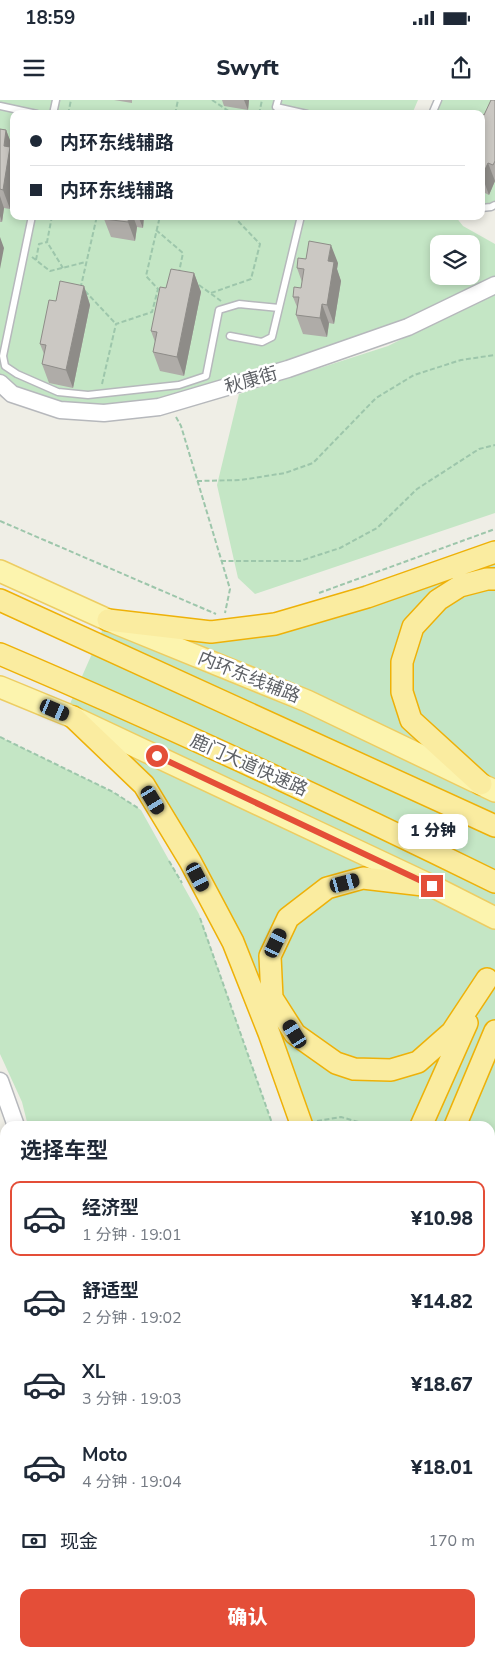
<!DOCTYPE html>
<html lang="zh">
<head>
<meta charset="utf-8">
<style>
  :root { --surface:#fff; --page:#f2f2f3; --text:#1f2937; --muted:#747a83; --line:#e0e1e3; --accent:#e44e38 }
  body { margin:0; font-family:"Nunito Sans","Noto Sans SC",sans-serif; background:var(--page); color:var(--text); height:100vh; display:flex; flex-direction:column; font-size:19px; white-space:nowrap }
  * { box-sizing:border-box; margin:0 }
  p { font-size:16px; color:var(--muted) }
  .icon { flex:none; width:28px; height:28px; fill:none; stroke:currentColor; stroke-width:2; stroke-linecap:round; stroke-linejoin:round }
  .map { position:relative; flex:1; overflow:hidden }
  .side { position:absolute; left:0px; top:1021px; width:495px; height:536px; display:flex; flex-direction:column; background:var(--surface); border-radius:15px 15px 0 0; box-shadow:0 2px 8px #0003 }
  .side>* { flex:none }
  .guide { position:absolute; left:10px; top:10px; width:475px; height:110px; border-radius:10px; box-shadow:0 2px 8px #0003; display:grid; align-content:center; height:110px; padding:0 20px; background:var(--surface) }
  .fabs { position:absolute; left:430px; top:135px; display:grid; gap:10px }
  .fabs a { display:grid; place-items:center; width:50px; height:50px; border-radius:10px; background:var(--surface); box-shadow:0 2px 8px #0003; font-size:25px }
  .end { position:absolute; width:22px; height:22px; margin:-11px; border:6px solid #e44e38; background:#fff; box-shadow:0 0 0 2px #fff }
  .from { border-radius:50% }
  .bubble { position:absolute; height:35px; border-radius:10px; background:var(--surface); box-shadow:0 2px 8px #0003; font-size:16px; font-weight:800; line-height:35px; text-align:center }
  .car { position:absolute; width:15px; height:30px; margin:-15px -8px; border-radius:6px; box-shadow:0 0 4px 1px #0007; background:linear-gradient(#222 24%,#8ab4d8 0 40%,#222 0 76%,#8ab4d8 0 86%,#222 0) }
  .guide b { display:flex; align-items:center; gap:18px; height:48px; font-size:19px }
  .guide b+b { border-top:1px solid var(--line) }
  .guide i { width:12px; height:12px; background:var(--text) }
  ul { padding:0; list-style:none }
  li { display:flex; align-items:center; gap:15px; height:75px; margin:0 10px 8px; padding:0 10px; border:2px solid transparent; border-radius:10px }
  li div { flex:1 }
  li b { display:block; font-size:19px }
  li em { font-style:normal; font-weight:800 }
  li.current { border-color:var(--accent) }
  li>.icon { width:45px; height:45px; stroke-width:1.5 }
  h2 { padding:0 20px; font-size:22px; line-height:60px }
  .pay { display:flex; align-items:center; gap:12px; height:55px; padding:0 20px; font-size:19px }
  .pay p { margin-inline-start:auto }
  .action { display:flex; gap:10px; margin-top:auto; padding:10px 20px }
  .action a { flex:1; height:58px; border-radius:10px; background:var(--accent); color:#fff; font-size:20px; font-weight:800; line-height:58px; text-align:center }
  .status { display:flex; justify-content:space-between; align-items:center; height:35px; padding:0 25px; background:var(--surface); direction:ltr }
  .status svg { height:14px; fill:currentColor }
  header { display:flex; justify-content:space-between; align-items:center; height:65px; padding:0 20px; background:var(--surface); font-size:22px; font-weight:800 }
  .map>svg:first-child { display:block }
  .green { fill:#c4e6c5; fill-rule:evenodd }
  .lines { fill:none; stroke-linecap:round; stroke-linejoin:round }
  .service-casing { stroke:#b6b8bc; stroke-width:9 }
  .tertiary-casing { stroke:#b6b8bc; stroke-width:19 }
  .primary-casing { stroke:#edcd62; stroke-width:24 }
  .trunk-casing { stroke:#eeb108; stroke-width:24 }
  .path { stroke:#9dc6ab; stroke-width:2; stroke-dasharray:5 2.5; stroke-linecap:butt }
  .service { stroke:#fff; stroke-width:6 }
  .tertiary { stroke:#fff; stroke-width:16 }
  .primary { stroke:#fcf4ae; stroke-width:21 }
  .trunk { stroke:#faeca0; stroke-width:21 }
  .wall { fill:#afaca8 }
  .shaded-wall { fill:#8e8c88 }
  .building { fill:#cbc8c3; stroke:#8e8c88 }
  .route { stroke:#e44e38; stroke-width:6 }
  .labels { text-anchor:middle; stroke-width:5; stroke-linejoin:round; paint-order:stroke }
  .street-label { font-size:18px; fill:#5e6166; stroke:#fff }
</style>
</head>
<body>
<div class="status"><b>18:59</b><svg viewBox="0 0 49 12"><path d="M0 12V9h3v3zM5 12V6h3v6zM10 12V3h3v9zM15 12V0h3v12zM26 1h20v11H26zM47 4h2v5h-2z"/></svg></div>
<header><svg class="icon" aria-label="menu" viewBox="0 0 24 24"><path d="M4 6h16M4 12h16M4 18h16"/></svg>Swyft<svg class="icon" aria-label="share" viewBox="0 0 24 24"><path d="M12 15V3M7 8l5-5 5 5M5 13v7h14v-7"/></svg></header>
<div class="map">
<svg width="495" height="1557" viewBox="0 0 495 1557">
  <rect width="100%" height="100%" fill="#efeee6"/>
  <path class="green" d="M0 0H418L412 14H14V116H455L463 126 495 144V185L408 227 159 307 60 310 0 283ZM439 144H471V176H439Z
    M439 0H495V105L481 108V14H433Z
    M495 192V413L255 494 238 478 217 385 239 294 388 246Z
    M495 459V1213L490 1219V1026H312L209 777 69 606 105 524 220 535Z
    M0 637 113 692 141 710 199 814 273 1026H28L22 1002 0 954Z
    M0 1046 5 1061V1185L0 1198Z
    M495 1275V1557H350L351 1552H490V1282Z
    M5 1294V1552L181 1553 180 1557H0V1308Z"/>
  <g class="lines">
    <g class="service-casing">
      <path id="service" d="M278 0 276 7 307 14
        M0 6 37 14
        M53 14 56 0
        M432 14 438 0
        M481 108 491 107 495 105
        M32 116 3 256 5 266 17 274 58 292 88 295 179 285 206 276 219 210 239 204 279 208
        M230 236 262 242 272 237 301 116
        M0 1164 5 1166"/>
    </g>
    <g class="tertiary-casing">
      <path id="tertiary" d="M0 283 12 294 60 310 104 313 159 307 288 269 408 227 495 185
        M0 981 16 1026
        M0 1244 5 1229"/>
    </g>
    <g class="primary-casing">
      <path id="primary" d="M0 471 108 520 307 601 495 691
        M0 587 73 617 432 786 495 818"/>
    </g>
    <g class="trunk-casing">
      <path id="trunk" d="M0 500 495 726
        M108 520 211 532 275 524 367 497 495 452
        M0 554C167 625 332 702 495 782
        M73 617 144 685 190 761 233 842 269 933 302 1026
        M481 684 411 620 402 592V562L413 527 438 500 460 486 487 479H495
        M432 786 363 778 327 788 288 818 270 856 272 898 295 934 336 963 354 969 391 970 418 962 452 932 487 879
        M421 1026 467 923
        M455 1026 495 931
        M490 1071 495 1059
        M490 1151 495 1139
        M490 1230 495 1224
        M204 1557 205 1552
        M228 1557 230 1552
        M282 1557 284 1552
        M317 1557 319 1552"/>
    </g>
    <path class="path" d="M212 0 233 14
      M68 14 71 0
      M175 14 178 0
      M259 14 262 0
      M52 116 47 142 63 168
      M156 130 183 153 179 172
      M32 157 50 171 86 162
      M36 160 39 144 47 142
      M199 185 221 201
      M82 188 81 186 97 116
      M85 191 116 224
      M211 193 251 179 260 144 236 119 237 116
      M102 284 116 224 152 212 158 189 146 176 160 116
      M176 317 181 326 230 489 225 513
      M197 381 241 380 285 373 313 363 376 298 414 275 461 260 495 255
      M0 421 216 514
      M221 461H300L340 448 377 428 417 389 479 349 495 345
      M319 493 495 429
      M0 637 113 692 138 708
      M169 761 182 783
      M200 818 273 1026
      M317 1021 341 1017 372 1026
      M490 1258 495 1253
      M180 1557 181 1552"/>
    <use href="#service" class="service"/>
    <use href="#tertiary" class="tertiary"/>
    <use href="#primary" class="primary"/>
    <use href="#trunk" class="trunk"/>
  </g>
  <path class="wall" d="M114 0H132V3Z
    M222 0H249L248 10 224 6Z
    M495 0V81L489 95 481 91V14L484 15Z
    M0 29 6 30 13 48 10 109 4 108 2 122H0Z
    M104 116H144L143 128 137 127 135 141 111 137 104 119Z
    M261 116H274L273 118Z
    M338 163 337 169 341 181 334 224 329 223 327 237 303 234 296 215 297 207 293 197 301 188 302 182 297 168Z
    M194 173 201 192 184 276 160 271 153 252 155 242 151 231 166 188Z
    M84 186 90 205 73 288 49 283 42 264 44 254 40 244 56 201Z"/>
  <path class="shaded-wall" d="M244 0H249L248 10Z
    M6 30 13 48 12 54 14 58V84L10 109 3 90 4 46Z
    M488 63 495 81 489 95 482 76Z
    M0 96 4 108 2 122 0 116Z
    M129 116H133L137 127 135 141 128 122Z
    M138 116H144L143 128Z
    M0 137 4 148 0 169Z
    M331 145 338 163 337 169 341 181 334 224 327 205 328 161Z
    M194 173 201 192 184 276 177 257Z
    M84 186 90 205 73 288 66 270Z
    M322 204 329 223 327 237 320 218Z"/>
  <path class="building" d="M491 0H495V61L493 65 488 63 482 76 481 75V14H476L477 12 484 15Z
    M0 29 6 30 4 46 10 47 3 90 0 89Z
    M104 116H129L128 122 104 119Z
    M309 141 331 145 328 161 334 162 327 205 322 204 320 218 296 215 299 197H293L294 187 301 188 304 169 297 168 298 158 306 159Z
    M171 169 194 173 177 257 153 252 157 232 151 231 160 187 166 188Z
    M60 181 84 186 66 270 42 264 46 245 40 244 49 200 56 201Z"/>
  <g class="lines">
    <path class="route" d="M157 656 432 786"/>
  </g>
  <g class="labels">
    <g class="street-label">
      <text transform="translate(251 280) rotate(-16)" y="6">秋康街</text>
      <text transform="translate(249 577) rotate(22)" y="6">内环东线辅路</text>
      <text transform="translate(249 665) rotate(24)" y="6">鹿门大道快速路</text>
    </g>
  </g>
</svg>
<div class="fabs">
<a><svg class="icon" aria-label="layers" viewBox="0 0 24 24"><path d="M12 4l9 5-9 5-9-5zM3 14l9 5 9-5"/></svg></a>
</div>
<i class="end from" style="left:157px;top:656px"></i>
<i class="end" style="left:432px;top:786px"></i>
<div class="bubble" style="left:398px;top:714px;width:70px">1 分钟</div>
<i class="car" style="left:55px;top:610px;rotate:113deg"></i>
<i class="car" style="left:153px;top:700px;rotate:149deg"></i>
<i class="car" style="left:198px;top:777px;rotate:152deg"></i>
<i class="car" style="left:345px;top:783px;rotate:75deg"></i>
<i class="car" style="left:276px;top:843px;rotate:25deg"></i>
<i class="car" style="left:295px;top:934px;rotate:328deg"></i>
<div class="guide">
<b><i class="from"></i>内环东线辅路</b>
<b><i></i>内环东线辅路</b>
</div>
<section class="side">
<h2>选择车型</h2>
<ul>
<li class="current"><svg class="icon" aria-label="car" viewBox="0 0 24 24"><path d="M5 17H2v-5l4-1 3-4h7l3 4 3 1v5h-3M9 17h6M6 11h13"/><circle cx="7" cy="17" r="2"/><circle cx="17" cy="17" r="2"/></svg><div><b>经济型</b><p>1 分钟 · 19:01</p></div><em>¥10.98</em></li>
<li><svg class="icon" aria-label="car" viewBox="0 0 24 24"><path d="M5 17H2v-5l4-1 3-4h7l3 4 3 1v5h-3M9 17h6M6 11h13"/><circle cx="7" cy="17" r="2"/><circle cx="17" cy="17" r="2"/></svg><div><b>舒适型</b><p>2 分钟 · 19:02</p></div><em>¥14.82</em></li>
<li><svg class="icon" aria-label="car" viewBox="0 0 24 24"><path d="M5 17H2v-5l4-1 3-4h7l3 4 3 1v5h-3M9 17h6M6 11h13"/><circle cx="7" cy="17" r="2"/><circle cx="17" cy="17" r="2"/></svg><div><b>XL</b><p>3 分钟 · 19:03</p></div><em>¥18.67</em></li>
<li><svg class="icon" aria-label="car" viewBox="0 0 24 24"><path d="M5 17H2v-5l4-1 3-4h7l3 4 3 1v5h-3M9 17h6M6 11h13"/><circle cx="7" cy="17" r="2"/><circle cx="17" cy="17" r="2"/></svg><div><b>Moto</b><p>4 分钟 · 19:04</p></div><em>¥18.01</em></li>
</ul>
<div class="pay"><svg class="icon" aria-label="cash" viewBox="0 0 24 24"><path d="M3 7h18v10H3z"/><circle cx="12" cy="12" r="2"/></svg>现金<p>170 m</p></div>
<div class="action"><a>确认</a></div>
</section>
</div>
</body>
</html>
